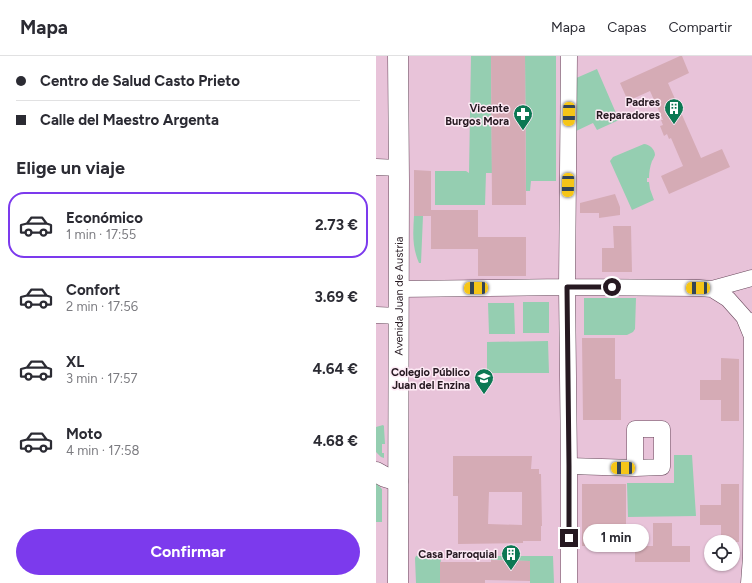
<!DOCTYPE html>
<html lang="es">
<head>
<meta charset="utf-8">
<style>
  :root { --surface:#fff; --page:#f2f2f3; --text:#2b2b33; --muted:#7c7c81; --line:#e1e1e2; --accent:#7c3aed }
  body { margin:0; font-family:Figtree,sans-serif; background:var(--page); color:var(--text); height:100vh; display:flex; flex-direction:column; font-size:15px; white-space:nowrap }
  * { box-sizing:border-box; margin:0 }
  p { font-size:13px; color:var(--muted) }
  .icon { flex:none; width:22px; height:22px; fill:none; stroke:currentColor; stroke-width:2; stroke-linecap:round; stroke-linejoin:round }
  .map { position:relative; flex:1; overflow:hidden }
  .panel { display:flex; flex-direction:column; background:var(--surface); width:376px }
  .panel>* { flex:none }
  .guide { display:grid; align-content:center; height:88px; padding:0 16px; background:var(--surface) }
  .controls { position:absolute; left:328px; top:479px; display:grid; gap:8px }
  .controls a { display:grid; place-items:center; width:36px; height:36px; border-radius:50%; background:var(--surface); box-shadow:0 1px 3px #0004; font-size:20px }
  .end { position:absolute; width:18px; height:18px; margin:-9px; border:5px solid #261921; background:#fff; box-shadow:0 0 0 2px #fff }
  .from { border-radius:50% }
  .bubble { position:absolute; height:28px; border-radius:14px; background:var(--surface); box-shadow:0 1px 3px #0004; font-size:13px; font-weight:700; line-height:28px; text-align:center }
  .car { position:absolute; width:12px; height:24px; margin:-12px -6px; border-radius:5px; box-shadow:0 0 3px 1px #0007; background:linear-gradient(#f5c518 24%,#345 0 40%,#f5c518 0 76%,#345 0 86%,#f5c518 0) }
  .guide b { display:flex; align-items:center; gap:14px; height:38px; font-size:15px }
  .guide b+b { border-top:1px solid var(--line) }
  .guide i { width:10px; height:10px; background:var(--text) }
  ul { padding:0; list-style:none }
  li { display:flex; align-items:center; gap:12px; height:66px; margin:0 8px 6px; padding:0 8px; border:2px solid transparent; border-radius:16px }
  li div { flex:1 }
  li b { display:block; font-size:15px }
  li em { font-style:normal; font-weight:700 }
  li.selected { border-color:var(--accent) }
  li>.icon { width:36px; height:36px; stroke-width:1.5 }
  h2 { padding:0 16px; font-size:18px; line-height:48px }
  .button { display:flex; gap:8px; margin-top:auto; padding:8px 16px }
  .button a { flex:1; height:46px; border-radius:24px; background:var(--accent); color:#fff; font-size:16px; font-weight:700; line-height:46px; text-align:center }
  header { display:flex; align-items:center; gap:24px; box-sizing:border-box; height:56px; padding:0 20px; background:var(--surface); border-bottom:1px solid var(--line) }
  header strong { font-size:19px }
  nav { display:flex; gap:22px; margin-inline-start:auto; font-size:14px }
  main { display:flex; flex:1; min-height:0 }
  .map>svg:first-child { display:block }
  .green { fill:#95ceb1 }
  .building { fill:#d5abb5; fill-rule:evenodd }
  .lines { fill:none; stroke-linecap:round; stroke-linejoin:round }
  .minor-casing { stroke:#67485b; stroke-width:17 }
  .major-casing { stroke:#67485b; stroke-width:21 }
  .minor { stroke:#fff; stroke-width:16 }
  .major { stroke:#fff; stroke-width:20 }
  .route { stroke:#261921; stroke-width:5 }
  .labels { text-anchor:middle; stroke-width:3; stroke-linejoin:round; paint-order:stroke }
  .poi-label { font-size:11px; font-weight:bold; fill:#261921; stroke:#fdeaf5; text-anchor:end }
  .street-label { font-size:11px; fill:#261921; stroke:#fdeaf5 }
</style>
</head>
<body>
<header>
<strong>Mapa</strong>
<nav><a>Mapa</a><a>Capas</a><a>Compartir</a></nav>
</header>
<main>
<section class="panel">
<div class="guide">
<b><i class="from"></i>Centro de Salud Casto Prieto</b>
<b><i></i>Calle del Maestro Argenta</b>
</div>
<h2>Elige un viaje</h2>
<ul>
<li class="selected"><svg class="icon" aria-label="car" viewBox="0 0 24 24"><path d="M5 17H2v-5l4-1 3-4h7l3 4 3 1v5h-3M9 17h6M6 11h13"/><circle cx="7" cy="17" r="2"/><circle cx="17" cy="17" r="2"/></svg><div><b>Económico</b><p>1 min · 17:55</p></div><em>2.73 €</em></li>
<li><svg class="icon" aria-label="car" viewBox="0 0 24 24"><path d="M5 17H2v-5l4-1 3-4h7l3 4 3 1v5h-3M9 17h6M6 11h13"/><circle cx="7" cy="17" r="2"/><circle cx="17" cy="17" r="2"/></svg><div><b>Confort</b><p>2 min · 17:56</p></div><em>3.69 €</em></li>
<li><svg class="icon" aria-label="car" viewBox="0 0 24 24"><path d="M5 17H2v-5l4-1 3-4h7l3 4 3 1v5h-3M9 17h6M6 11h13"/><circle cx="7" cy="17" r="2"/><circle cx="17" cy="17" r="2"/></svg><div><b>XL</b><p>3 min · 17:57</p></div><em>4.64 €</em></li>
<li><svg class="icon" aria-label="car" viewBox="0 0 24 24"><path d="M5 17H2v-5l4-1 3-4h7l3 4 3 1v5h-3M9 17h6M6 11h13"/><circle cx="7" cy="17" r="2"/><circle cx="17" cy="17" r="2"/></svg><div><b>Moto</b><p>4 min · 17:58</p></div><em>4.68 €</em></li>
</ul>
<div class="button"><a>Confirmar</a></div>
</section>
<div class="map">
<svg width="376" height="527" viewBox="0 0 376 527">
  <rect width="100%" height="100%" fill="#e8c3d9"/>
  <path class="green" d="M95 0H115L116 117H110L109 149H59V115H90L93 117Z
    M149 0H180V125H155L154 135H150Z
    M221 13 243 64 221 74 217 67 198 76V23Z
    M268 88C273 88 279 93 279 99 279 99 277 104 276 105 274 111 273 116 273 122H271V126H273L274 133 278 144 256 154 234 105 237 101Z
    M38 160H47L45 207H43C36 191 37 177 38 160Z
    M208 242H260L259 273 257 276 251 279H208Z
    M147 246H173V277H147Z
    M112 247H138L139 278H113Z
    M172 285 173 317H111V286Z
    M7 369 8 370V372L9 388H6V397H8V402L5 401 0 396V371Z
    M298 399H316L320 460 252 461 251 427H298Z
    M0 427 6 433V466H0Z
    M43 499H65L64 527H40L39 502 40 500Z
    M115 500H177L178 527H154V505L115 504Z"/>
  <path class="building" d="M115 0H149L150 149H116Z
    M304 0H306L313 17 292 27 325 102 346 93 354 111 293 138 285 120 307 110 295 82 293 83 291 78 288 80 284 70 287 69 285 64H287L274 35 252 45 244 27Z
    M38 114 55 115V160H38Z
    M239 138 244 151V159L223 162V157H204V147Z
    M55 154H102V181H150V220H102V193H55Z
    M237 170H255L256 216H226V192H238Z
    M206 282H239V323H245V364H207Z
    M345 302 363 303V365H345V344H324V324H345Z
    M77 400H156L155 413H163V418H165L166 470H165V485H147V487L82 488V440H77ZM113 436H146V469L112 468Z
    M206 428H250V490H206Z
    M345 428H363V486H345V469H324V449H345Z
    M277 467H296V490H314V506H259V490H277Z
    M115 504 154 505V525L109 524V527H64V506H115Z"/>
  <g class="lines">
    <g class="minor-casing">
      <path id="minor" d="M0 111 23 112
        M22 233 191 231 323 232 336 233 376 222
        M336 233 352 243 368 261 375 278
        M0 259 23 260
        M193 410 259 412 286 411V373H259V412
        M193 527V410L191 231 193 0
        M373 527 375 501 376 265"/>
    </g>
    <g class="major-casing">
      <g id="major">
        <path d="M0 416 9 421 22 425"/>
        <path id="s1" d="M22 527 23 124 22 0"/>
      </g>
    </g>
    <use href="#minor" class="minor"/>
    <use href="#major" class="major"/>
  </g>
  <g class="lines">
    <path class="route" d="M193 482V410L191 231H236"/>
  </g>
  <defs>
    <g id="building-pin" transform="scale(1)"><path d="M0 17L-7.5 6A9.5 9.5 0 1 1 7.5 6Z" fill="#0c7853" stroke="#fdeaf5"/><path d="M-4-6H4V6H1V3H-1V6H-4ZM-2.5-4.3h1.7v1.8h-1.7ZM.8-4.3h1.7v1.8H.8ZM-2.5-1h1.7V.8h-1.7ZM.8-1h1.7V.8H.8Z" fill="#fff"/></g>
    <g id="pharmacy-pin" transform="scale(1)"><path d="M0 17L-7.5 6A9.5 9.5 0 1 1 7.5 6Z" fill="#0c7853" stroke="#fdeaf5"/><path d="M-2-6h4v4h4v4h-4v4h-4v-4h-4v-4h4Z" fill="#fff"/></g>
    <g id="school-pin" transform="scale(1)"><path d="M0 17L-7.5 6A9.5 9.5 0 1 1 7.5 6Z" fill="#0c7853" stroke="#fdeaf5"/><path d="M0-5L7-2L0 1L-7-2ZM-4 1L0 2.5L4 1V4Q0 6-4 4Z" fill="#fff"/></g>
  </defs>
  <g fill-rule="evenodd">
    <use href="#building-pin" x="298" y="52"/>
    <use href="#pharmacy-pin" x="147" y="58"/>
    <use href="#school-pin" x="108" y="322"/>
    <use href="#building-pin" x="135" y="498"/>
  </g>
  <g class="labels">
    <g class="poi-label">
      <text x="284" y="50">Padres<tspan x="284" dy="13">Reparadores</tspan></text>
      <text x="133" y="56">Vicente<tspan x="133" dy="13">Burgos Mora</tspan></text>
      <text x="94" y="320">Colegio Público<tspan x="94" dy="13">Juan del Enzina</tspan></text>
      <text x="121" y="502">Casa Parroquial</text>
    </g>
    <g class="street-label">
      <text dy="4" stroke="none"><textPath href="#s1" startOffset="287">Avenida Juan de Austria</textPath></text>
    </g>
  </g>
</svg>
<div class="controls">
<a><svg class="icon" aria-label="locate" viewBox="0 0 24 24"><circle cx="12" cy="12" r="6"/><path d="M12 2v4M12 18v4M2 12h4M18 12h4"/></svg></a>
</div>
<i class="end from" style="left:236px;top:231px"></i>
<i class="end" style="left:193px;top:482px"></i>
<div class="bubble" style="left:207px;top:468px;width:66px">1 min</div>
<i class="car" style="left:193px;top:58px;rotate:181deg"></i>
<i class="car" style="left:192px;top:129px;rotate:181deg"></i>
<i class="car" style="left:100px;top:232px;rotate:269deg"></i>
<i class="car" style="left:322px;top:232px;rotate:270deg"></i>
<i class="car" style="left:247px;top:412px;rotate:271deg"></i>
</div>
</main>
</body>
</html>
